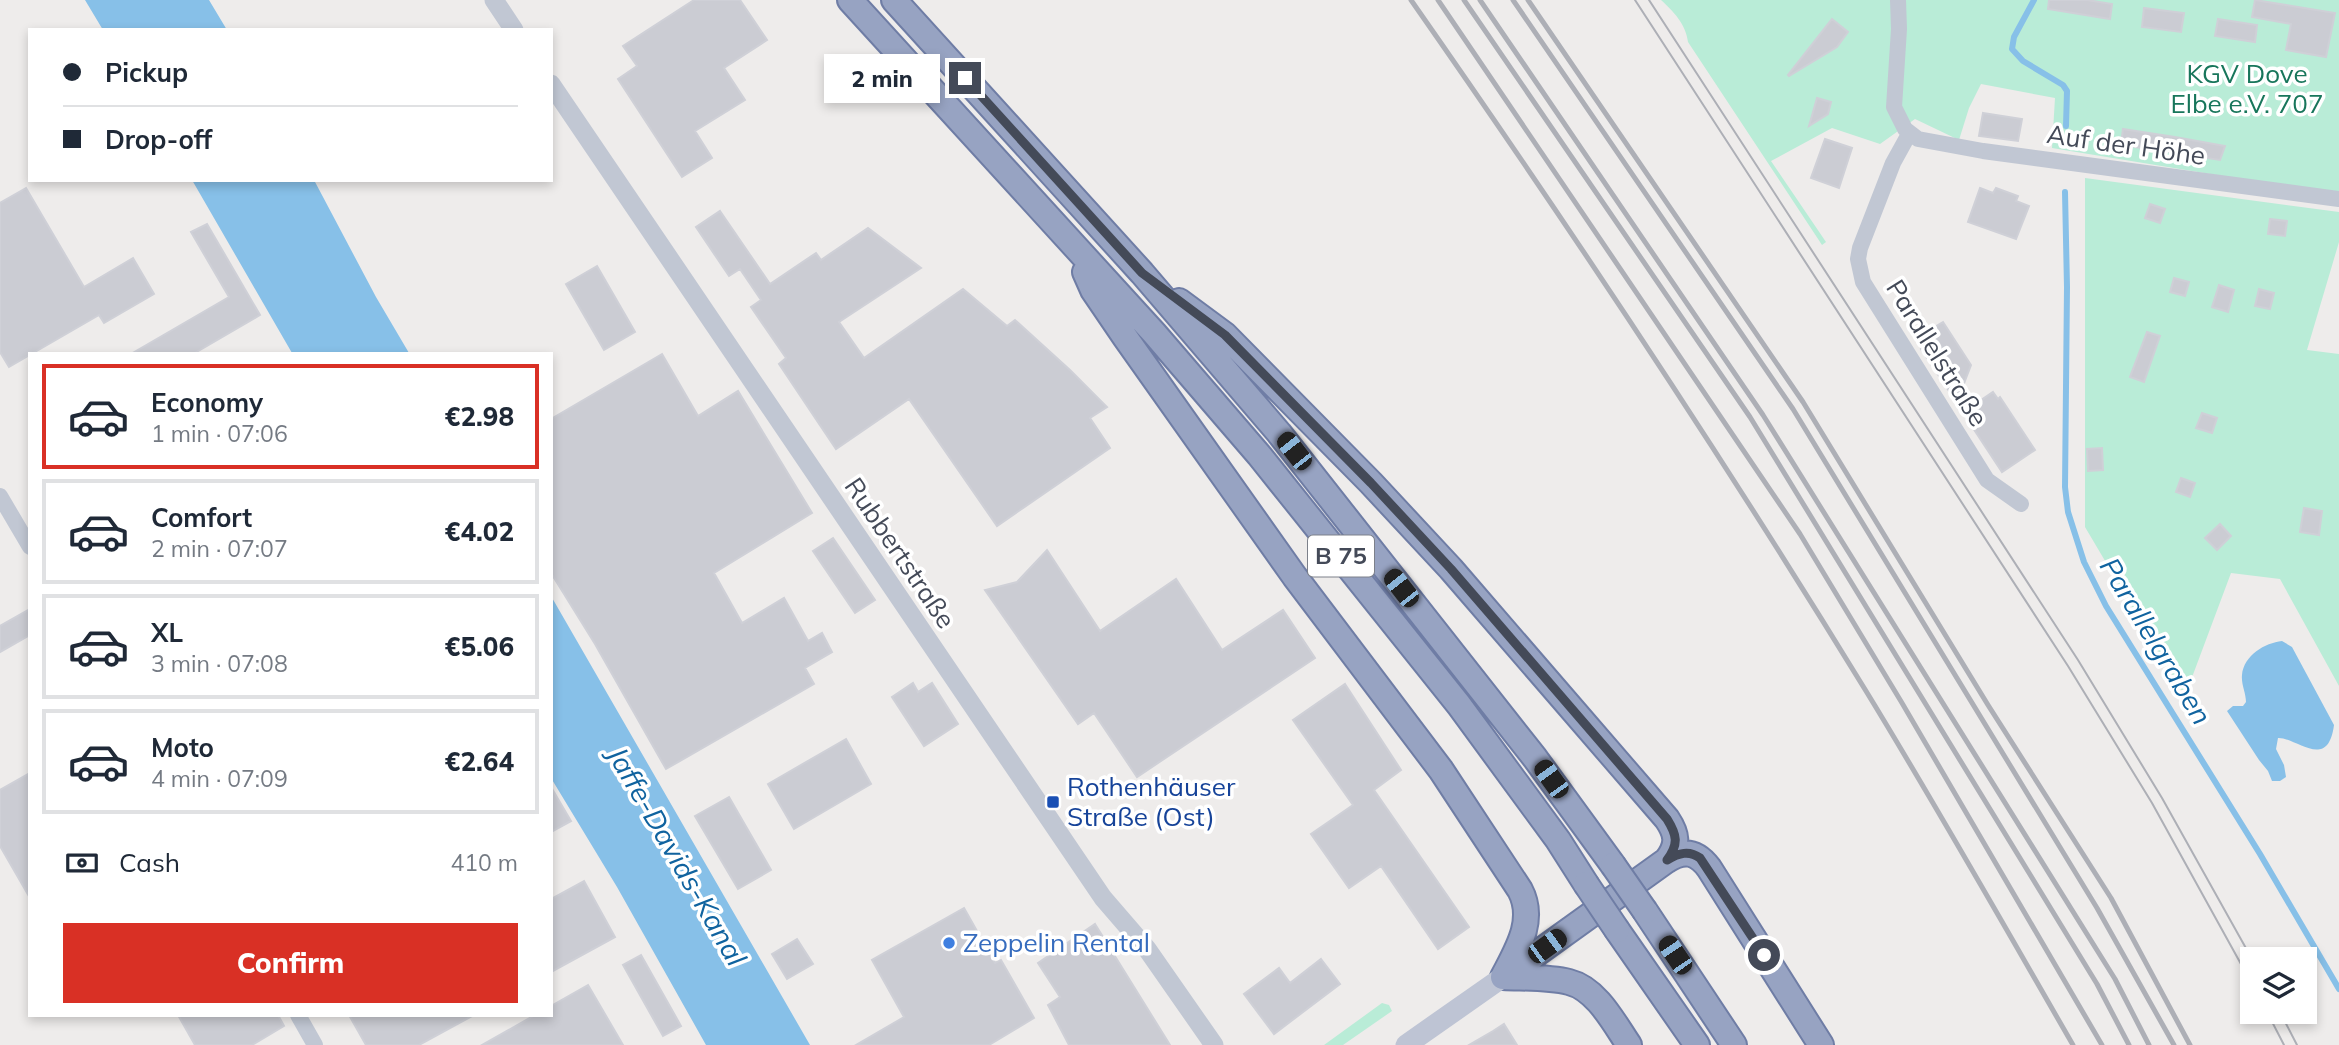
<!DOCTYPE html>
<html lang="en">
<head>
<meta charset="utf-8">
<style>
  :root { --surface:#fff; --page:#f2f2f3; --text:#1f2937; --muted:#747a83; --line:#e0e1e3; --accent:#d93025 }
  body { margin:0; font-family:Mulish,sans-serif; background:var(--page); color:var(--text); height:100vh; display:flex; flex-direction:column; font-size:26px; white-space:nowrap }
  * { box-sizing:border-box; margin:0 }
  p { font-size:23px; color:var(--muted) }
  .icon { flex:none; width:38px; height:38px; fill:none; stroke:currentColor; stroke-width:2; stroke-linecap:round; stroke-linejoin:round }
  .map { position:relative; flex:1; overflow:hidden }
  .side { position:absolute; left:28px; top:352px; width:525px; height:665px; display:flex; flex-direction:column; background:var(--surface); border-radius:0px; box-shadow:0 4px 10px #0003 }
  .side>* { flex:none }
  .hud { position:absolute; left:28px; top:28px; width:525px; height:154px; border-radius:0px; box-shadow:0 4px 10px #0003; display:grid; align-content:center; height:154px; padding:0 35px; background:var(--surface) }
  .tools { position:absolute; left:2240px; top:947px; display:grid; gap:14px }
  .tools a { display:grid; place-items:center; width:77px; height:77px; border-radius:0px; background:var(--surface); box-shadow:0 4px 10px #0003; font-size:35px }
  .end { position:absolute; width:32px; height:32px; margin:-16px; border:9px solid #444a58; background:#fff; box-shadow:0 0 0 4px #fff }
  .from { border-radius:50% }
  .bubble { position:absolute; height:49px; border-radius:0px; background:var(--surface); box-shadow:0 4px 10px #0003; font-size:23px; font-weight:800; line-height:49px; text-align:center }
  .car { position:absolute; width:21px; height:42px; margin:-21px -10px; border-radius:9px; box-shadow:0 0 5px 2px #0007; background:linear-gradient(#222 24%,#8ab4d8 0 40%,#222 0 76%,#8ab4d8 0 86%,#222 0) }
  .hud b { display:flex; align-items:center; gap:24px; height:66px; font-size:26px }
  .hud b+b { border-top:2px solid var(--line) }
  .hud i { width:18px; height:18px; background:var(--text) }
  ul { padding:12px 0 0; list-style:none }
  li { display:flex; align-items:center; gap:21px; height:105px; margin:0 14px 10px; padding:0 21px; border:4px solid var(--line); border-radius:0px }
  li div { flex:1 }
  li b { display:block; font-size:26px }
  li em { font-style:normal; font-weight:800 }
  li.selected { border-color:var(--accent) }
  li>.icon { width:63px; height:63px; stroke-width:1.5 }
  .pay { display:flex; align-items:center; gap:18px; height:77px; padding:0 35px; font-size:26px }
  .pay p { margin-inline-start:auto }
  .action { display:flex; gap:14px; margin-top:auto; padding:14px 35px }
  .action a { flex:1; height:80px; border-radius:0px; background:var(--accent); color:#fff; font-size:28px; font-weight:800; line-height:80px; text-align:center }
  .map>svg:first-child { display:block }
  .green { fill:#b9ecd7 }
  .water { fill:#87c0e8 }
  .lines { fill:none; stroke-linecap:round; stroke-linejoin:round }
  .stream { stroke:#87c0e8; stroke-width:6 }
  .building { fill:#cbccd3; stroke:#cfd0d7; stroke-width:2 }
  .trunk-casing { stroke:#6f7da5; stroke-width:28 }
  .minor { stroke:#c1c7d3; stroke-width:16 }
  .tertiary { stroke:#c1c7d3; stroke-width:19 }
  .secondary { stroke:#bec4d4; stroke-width:21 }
  .trunk { stroke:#97a3c2; stroke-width:24 }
  .tram { stroke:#adafb6; stroke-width:2 }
  .rail { stroke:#adafb6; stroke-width:5 }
  .trunk-bridge-casing { stroke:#6f7da5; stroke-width:28; stroke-linecap:butt }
  .trunk-bridge { stroke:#97a3c2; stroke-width:24 }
  .route { stroke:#444a58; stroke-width:9 }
  .transit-dot { fill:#1a4fb4; stroke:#fff; stroke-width:2.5 }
  .shop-dot { fill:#3f7fe0; stroke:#fff; stroke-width:2.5 }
  .labels { text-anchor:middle; stroke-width:7; stroke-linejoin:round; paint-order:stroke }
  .shield { fill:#fff; stroke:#7c808a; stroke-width:2 }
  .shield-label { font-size:24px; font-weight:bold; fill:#444a58 }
  .park-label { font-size:26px; fill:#18765b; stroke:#fff }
  .street-label { font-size:26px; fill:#444a58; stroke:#fff }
  .transit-label { font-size:26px; fill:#164399; stroke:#fff; text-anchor:start }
  .shop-label { font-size:26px; fill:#366cbe; stroke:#fff; text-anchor:start }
  .water-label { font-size:28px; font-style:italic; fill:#10639f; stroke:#fff }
</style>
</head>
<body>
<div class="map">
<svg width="2339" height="1045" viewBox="0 0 2339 1045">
  <rect width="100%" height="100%" fill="#eeeceb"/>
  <path class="green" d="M1661 0H2339V195L2052 148 2055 98 1981 84 1969 108 1959 140 1915 119 1880 144 1832 128 1771 161 1826 242 1822 245 1688 42C1686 24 1673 11 1661 0Z
    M2085 178 2339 212V242L2307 350 2339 354V686L2280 579 2231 573 2185 696 2085 527Z
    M1382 1003 1389 1005 1392 1011 1343 1045H1324Z"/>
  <path class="water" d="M85 0H209L227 30H103Z
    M192 180H314L376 297 409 353H292Z
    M551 596 810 1045H706L617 887 551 778Z
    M2282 641 2292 647 2334 725C2328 772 2296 737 2278 738L2276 749 2284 765 2286 777 2280 781H2272L2268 771 2259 760 2227 711 2233 706H2243L2246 702C2246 693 2241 684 2242 675 2244 655 2265 643 2282 641Z"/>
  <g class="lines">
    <path class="stream" d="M2034 0 2014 37 2012 49 2023 61 2063 85 2067 91 2066 126
      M2065 192 2067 287 2065 487 2068 512 2084 562 2106 606 2260 854 2339 989"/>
  </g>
  <path class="building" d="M694 0H740L767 40 724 68 745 100 695 131 712 158 682 177 618 79 637 66 623 46Z
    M2049 0H2087L2112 4 2110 19 2048 9Z
    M2255 0 2335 13 2326 57 2286 50 2291 24 2252 17Z
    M2144 8 2184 13 2181 32 2142 27Z
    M1832 19 1848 32 1837 47 1789 76 1788 75Z
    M2218 19 2257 25 2255 42 2215 36Z
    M1817 98 1831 102 1828 114 1809 126Z
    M1983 113 2022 119 2018 141 1979 136Z
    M2123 129 2175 137 2225 146 2220 160 2135 147 2121 143Z
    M1825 139 1852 148 1839 188 1811 178Z
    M26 188 84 287 133 258 154 294 104 323 99 315 9 367 0 352V203Z
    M1980 188 1993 193 1996 188 2018 196 2016 201 2029 206 2016 239 1968 222Z
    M2150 204 2165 209 2160 223 2145 218Z
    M720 211 770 284 816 253 821 260 868 228 921 268 839 322 864 358 963 289 1007 326 1015 320 1070 370 1107 407 1090 418 1110 448 997 526 909 399 836 449 779 364 786 358 751 307 761 300 740 269 729 276 696 227Z
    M2270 219 2287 221 2285 236 2268 234Z
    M207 224 260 315 193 354H131L229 297 191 232Z
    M597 266 635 332 604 350 566 284Z
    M2174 278 2189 282 2185 296 2170 292Z
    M2219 285 2234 290 2228 312 2212 307Z
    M2259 289 2274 293 2270 309 2255 306Z
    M1943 322 1971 365 1958 399 1951 389 1949 391 1921 349 1927 345 1924 341 1932 336 1928 331Z
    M2147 332 2160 336 2144 382 2130 377Z
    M662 354 698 416 738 391 812 513 714 573 742 623 784 598 808 641 822 633 832 652 805 668 814 684 666 769 595 644 551 573V419Z
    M1993 392 1998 399 2000 397 2035 450 2002 472 1967 419 1969 417 1965 411Z
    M2202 413 2217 418 2212 433 2196 428Z
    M2102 448 2103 470 2088 471 2087 449Z
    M2181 478 2195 483 2190 497 2176 492Z
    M2304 508 2322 511 2319 535 2300 532Z
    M2220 524 2231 536 2217 550 2205 538Z
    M833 538 875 600 855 613 813 551Z
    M1047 550 1100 631 1176 579 1222 650 1283 610 1315 658 1137 777 1094 713 1078 724 985 590 1017 582Z
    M30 609V635L0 652V626Z
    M913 683 918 692 932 683 958 724 924 746 892 697Z
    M1345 684 1401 770 1374 790 1469 927 1438 949 1381 866 1349 888 1311 834 1353 805 1293 720Z
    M846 739 871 784 794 829 768 784Z
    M30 773V898L0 846V790Z
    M551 787 571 821 551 832Z
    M729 797 771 870 738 889 695 816Z
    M584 881 615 937 551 972V899Z
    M964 908 995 963 1001 960 1034 1018 989 1045H856L904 1017 872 960Z
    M1095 924 1170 1045H1069L1048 1005 1060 997 1038 963Z
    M797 939 813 964 787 979 772 954Z
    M641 955 681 1026 663 1036 623 965Z
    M1321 959 1340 984 1274 1034 1244 994 1279 968 1290 983Z
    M588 985 623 1045H482L535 1015H551V1006Z
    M178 1015H278L284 1026 252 1045H195Z
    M349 1015H474L419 1045H366Z
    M1504 1024 1517 1045H1469L1493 1031Z"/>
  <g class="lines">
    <g class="trunk-casing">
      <path id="trunk" d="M850 0 1154 333 1259 455 1459 705 1558 840 1586 884
        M894 0 1142 273 1279 433 1535 758 1613 865
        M1085 272 1093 290 1125 337 1295 577 1441 770 1520 890C1536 920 1517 950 1503 977
        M1179 301 1225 335 1371 483 1451 569 1667 819C1677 834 1679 844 1667 860
        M1645 911 1734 1045
        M1617 930 1697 1045
        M1507 975 1667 860C1685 849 1697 852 1709 868L1821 1045
        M1503 977C1524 978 1549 977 1569 982 1597 989 1614 1023 1629 1045"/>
    </g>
    <path class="minor" d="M1898 0 1899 29 1894 107 1905 129 1918 139 1983 151 2339 199
      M1909 134 1893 163 1860 248 1858 259 1863 282 1987 480 2021 504
      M0 496 30 547
      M298 1015 315 1045"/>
    <path class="tertiary" d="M494 0 514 30
      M551 84 1103 898 1147 949 1214 1045"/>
    <path class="secondary" d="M1406 1045 1503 977"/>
    <use href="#trunk" class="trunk"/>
    <path class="tram" d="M1635 0 2068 666 2152 803 2252 984
      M1649 0 2078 660 2162 798 2252 959
      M2267 1012 2284 1045
      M2280 1012 2297 1045"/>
    <path class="rail" d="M1411 0C1569 226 1722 456 1866 691 1937 807 2005 927 2073 1045
      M1438 0 1800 534 1902 703 2102 1045
      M1464 0 1750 417 2097 984 2129 1045
      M1480 0 1763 415 2115 979 2149 1045
      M1513 0 1793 409 2097 908 2174 1045
      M1528 0 1803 402 1988 705 2111 898 2190 1045"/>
    <g class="trunk-bridge-casing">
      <path id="trunk-bridge" d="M1613 865 1645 911
        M1586 884 1617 930"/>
    </g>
    <use href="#trunk-bridge" class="trunk-bridge"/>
  </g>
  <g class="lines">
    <path class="route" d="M965 78 1142 273 1225 335 1371 483 1451 569 1667 819C1677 835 1679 844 1667 860 1679 853 1689 850 1700 858L1764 955"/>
  </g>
  <rect class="transit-dot" x="1046" y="795" width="14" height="14" rx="3.5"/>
  <circle class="shop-dot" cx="949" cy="943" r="7"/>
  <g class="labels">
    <rect class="shield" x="1308" y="535.5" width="66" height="41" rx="5"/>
    <g class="shield-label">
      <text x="1341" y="564">B 75</text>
    </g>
    <g class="park-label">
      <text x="2247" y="83">KGV Dove<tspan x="2247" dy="30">Elbe e.V. 707</tspan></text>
    </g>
    <g class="street-label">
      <text transform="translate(2126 145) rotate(8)" y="9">Auf der Höhe</text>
      <text transform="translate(1937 353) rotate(58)" y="9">Parallelstraße</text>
      <text transform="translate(900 553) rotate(56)" y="9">Rubbertstraße</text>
    </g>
    <g class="transit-label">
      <text x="1067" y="796">Rothenhäuser<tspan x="1067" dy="30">Straße (Ost)</tspan></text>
    </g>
    <g class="shop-label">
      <text x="963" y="952">Zeppelin Rental</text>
    </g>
    <g class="water-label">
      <text transform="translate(2156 641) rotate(59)" y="10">Parallelgraben</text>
      <text transform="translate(677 856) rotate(60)" y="10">Jaffe-Davids-Kanal</text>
    </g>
  </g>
</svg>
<div class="tools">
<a><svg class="icon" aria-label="layers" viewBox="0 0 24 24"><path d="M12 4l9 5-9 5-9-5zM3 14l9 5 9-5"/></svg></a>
</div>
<i class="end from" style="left:1764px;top:955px"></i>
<i class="end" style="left:965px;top:78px"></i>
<div class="bubble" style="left:824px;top:54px;width:116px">2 min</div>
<i class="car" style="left:1294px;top:451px;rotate:322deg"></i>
<i class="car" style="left:1401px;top:588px;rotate:322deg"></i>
<i class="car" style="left:1551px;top:779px;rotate:324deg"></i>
<i class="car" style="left:1547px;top:946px;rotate:54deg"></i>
<i class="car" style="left:1675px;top:955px;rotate:326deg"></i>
<div class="hud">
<b><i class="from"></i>Pickup</b>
<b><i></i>Drop-off</b>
</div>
<section class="side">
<ul>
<li class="selected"><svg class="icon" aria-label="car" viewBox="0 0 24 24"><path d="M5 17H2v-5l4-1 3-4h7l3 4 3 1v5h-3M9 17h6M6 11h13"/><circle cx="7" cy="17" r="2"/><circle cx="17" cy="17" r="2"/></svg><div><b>Economy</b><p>1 min · 07:06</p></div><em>€2.98</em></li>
<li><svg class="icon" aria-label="car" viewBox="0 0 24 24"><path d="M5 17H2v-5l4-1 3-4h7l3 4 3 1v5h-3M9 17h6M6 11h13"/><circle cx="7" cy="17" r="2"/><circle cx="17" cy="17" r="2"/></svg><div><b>Comfort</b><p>2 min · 07:07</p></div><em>€4.02</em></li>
<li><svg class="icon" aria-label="car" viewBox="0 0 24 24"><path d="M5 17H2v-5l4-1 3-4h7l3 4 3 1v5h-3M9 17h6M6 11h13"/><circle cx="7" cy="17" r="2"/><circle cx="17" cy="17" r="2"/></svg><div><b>XL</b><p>3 min · 07:08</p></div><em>€5.06</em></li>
<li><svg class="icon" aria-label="car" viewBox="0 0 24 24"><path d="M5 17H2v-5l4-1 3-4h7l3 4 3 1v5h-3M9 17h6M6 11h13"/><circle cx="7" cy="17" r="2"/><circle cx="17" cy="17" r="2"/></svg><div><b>Moto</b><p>4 min · 07:09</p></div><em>€2.64</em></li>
</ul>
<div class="pay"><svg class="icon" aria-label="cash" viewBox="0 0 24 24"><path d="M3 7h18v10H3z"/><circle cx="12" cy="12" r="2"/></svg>Cash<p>410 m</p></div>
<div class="action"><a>Confirm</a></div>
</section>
</div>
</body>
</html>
